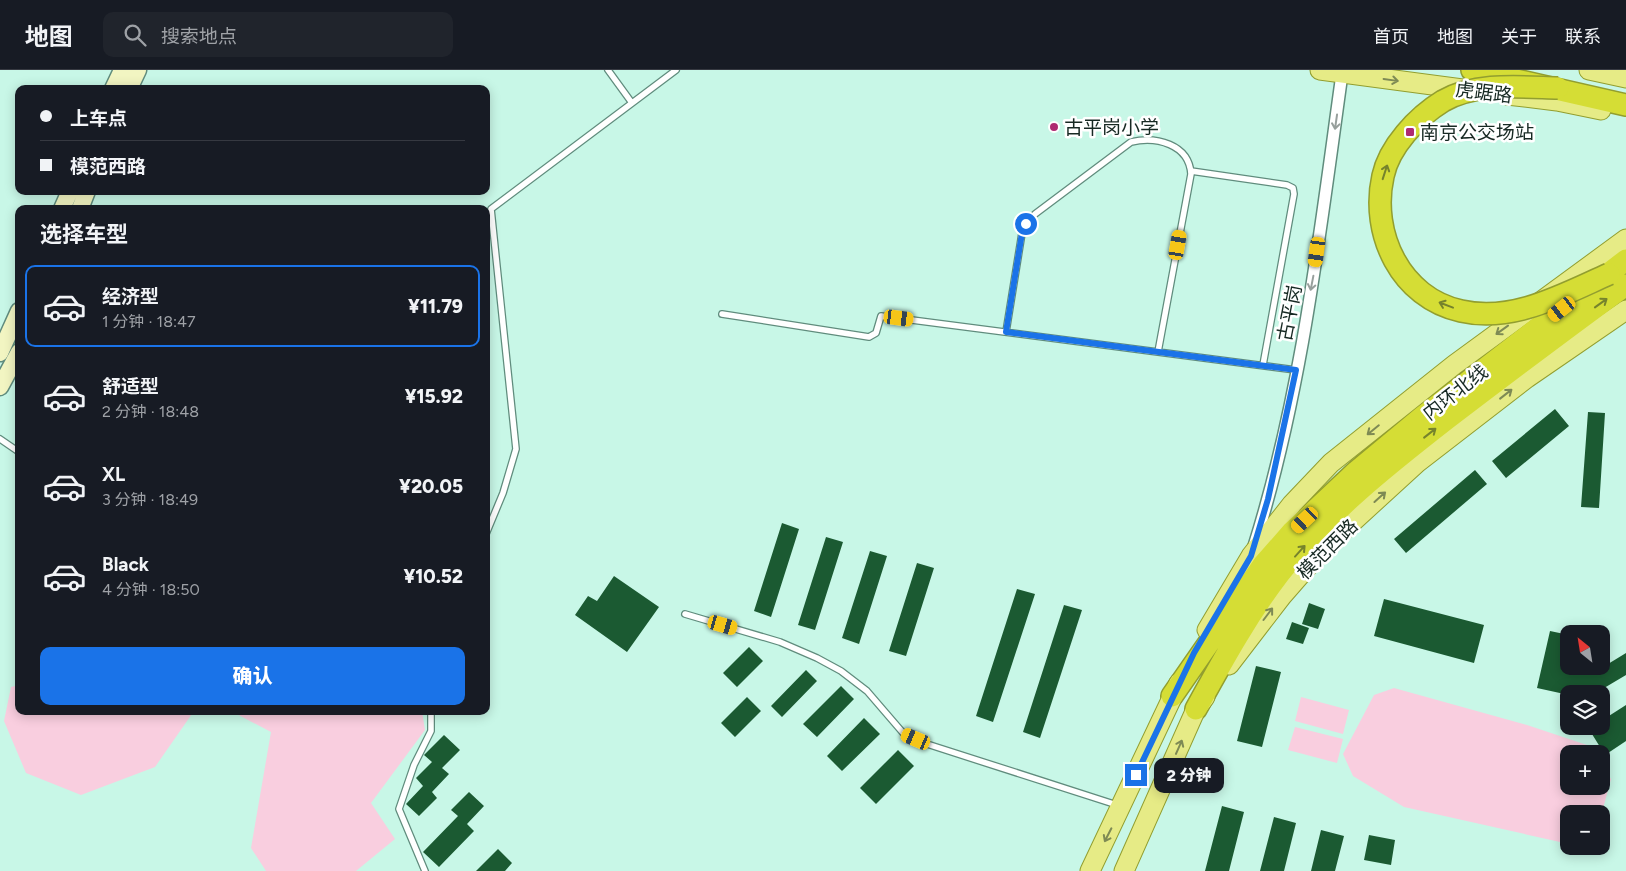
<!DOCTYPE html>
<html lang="zh">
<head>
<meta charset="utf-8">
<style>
  :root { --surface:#171b24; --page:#20242c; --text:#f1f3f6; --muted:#9ea1a6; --line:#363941; --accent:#1a73e8 }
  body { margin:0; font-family:Figtree,"Noto Sans SC",sans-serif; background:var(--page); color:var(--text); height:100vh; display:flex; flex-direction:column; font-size:19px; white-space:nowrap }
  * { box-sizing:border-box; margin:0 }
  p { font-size:16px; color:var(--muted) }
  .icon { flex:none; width:28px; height:28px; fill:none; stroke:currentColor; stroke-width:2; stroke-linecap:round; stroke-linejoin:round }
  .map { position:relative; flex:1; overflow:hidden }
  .drawer { position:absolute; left:15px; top:135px; width:475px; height:510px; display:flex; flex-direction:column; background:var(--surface); border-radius:10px; box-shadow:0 2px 12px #0003 }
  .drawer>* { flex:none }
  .hud { position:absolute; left:15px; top:15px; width:475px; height:110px; border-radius:10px; box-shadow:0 2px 12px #0003; display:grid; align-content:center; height:110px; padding:0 25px; background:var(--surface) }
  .needle { width:32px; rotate:330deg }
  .buttons { position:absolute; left:1560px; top:555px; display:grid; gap:10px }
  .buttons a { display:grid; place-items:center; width:50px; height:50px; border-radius:10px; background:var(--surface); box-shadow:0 2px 12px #0003; font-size:25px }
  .end { position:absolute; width:22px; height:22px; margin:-11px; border:6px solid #1a73e8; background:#fff; box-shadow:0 0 0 2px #fff }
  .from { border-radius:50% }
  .bubble { position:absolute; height:35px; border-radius:10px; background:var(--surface); box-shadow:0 2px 12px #0003; font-size:16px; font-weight:800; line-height:35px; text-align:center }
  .car { position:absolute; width:15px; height:30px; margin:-15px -8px; border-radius:6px; box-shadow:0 0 4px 1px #0007; background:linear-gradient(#f5c518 24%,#345 0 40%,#f5c518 0 76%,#345 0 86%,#f5c518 0) }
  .hud b { display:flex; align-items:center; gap:18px; height:48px; font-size:19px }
  .hud b+b { border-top:1px solid var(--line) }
  .hud i { width:12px; height:12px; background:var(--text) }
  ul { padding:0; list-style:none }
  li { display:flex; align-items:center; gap:15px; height:82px; margin:0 10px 8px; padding:0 15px; border:2px solid transparent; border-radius:10px }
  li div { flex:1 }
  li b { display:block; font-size:19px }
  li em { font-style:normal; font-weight:800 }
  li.selected { border-color:var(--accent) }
  li>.icon { width:45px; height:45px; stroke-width:1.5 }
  h2 { padding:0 25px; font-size:22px; line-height:60px }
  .cta { display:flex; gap:10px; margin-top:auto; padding:10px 25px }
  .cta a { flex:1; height:58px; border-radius:10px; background:var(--accent); color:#fff; font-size:20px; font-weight:800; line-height:58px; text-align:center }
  header { display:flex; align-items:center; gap:30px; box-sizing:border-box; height:70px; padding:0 25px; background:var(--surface); border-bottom:1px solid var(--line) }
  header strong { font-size:24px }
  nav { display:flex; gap:28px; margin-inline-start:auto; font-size:18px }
  .search { width:350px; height:45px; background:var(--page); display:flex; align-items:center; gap:12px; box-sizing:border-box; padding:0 18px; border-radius:10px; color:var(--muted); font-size:19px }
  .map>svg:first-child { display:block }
  .green { fill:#f9cedf }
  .building { fill:#1b5a32 }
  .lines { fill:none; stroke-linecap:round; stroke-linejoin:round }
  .lane-casing { stroke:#608c7d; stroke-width:8 }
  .street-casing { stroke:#608c7d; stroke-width:14 }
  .secondary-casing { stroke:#608c7d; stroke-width:19 }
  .primary-casing { stroke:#929e2f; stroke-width:21 }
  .highway-casing { stroke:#929e2f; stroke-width:24 }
  .lane { stroke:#fff; stroke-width:5.5 }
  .street { stroke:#fff; stroke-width:11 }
  .secondary { stroke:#f2f5c2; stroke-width:16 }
  .primary { stroke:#e6eb86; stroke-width:19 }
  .highway { stroke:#d5dd35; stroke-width:21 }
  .highway-bridge-casing { stroke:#929e2f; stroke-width:24; stroke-linecap:butt }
  .highway-bridge { stroke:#d5dd35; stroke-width:21 }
  .oneway { stroke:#7e8a54 }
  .oneway2 { stroke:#979f9c }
  .oneway3 { stroke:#76832c }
  .route { stroke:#1a73e8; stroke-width:6 }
  .poi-dot { fill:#ae2a71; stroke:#fff; stroke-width:2 }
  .labels { text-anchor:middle; stroke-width:5; stroke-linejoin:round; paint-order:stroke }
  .street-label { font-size:19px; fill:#172923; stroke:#fff }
  .poi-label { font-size:19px; fill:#172923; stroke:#fff; text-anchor:start }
</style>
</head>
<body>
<header>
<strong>地图</strong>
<div class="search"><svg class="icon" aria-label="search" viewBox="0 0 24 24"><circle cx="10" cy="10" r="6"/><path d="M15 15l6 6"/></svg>搜索地点</div>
<nav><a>首页</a><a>地图</a><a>关于</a><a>联系</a></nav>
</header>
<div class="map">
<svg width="1626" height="801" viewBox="0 0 1626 801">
  <rect width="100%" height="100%" fill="#c8f7e7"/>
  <path class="green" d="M19 615V641H194L155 697 81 725 26 703 4 651 11 617Z
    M1394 618 1527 655 1587 675 1593 684H1569V716H1601V696L1611 709 1601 746V744H1569V774L1404 737 1353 706 1343 684 1374 625Z
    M1301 627 1349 640 1343 664 1295 651Z
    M231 641H422L425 660 371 733 395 769 356 801H266L251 778 271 662Z
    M1295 657 1343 669 1337 693 1288 680Z"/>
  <path class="building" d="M1555 339 1569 356 1506 408 1492 391Z
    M1588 342 1605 343 1599 438 1581 437Z
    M1475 400 1487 414 1406 483 1394 469Z
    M782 453 799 459 771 547 754 541Z
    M826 467 843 472 815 560 798 555Z
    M870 481 887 486 859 574 842 568Z
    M917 493 934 498 906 586 889 581Z
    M614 506 659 537 627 582 575 545 588 526 597 531Z
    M1017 519 1035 524 993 652 976 646Z
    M1384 529 1484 555 1474 593 1374 566Z
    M1309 533 1325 539 1318 559 1302 554Z
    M1064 535 1082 540 1040 668 1023 662Z
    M1292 552 1309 558 1303 574 1286 569Z
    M1550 561 1569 565V596H1601V582L1608 594 1626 583V605L1594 624 1569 625 1537 618Z
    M749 577 763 591 737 617 723 603Z
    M1256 596 1281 602 1262 677 1237 671Z
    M806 600 817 611 782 647 771 636Z
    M841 616 854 629 817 667 803 654Z
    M747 627 761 641 735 667 721 653Z
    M1626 635V671L1605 685 1587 656H1601V651Z
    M864 648 880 664 842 701 827 686Z
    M444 665 460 680 442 698 449 704 432 722 437 728 419 746 406 734 423 716 416 708 432 692 424 685Z
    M898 680 914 696 876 734 860 718Z
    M469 722 484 736 467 754 474 761 439 797 423 782 458 746 451 740Z
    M1222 736 1244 742 1229 801H1205Z
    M1274 747 1296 753 1284 801H1260Z
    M1321 760 1344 766 1335 801H1311Z
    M1369 765 1395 770 1391 795 1364 790Z
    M498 779 512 793 505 801H476Z"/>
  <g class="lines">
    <g class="lane-casing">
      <path id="lane" d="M608 0 632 33
        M1191 101 1287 115 1293 118 1294 124 1263 295
        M722 244 869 267 876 263 881 246 1296 300
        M1006 262 1022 163 1026 154 1035 144 1131 72C1156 66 1189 74 1191 104L1158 282
        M0 369 19 382
        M486 464 503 423 516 379 491 139 676 0
        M685 544 780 572 817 588 841 601 867 621 904 664 927 674 1117 735
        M425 801 399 739 414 695 431 661V641"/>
    </g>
    <g class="street-casing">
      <path id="street" d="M1254 476C1302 323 1320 161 1342 4"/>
    </g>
    <g class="secondary-casing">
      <path id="secondary" d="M113 19 122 0
        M129 19 138 0
        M62 139 70 121
        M80 139 87 121
        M0 283 19 241
        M0 317 19 282"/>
    </g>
    <g class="primary-casing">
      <path id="primary" d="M1320 0 1470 20
        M1589 0 1626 8
        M1507 25 1557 31 1601 40
        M1207 560 1251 486 1292 434 1331 393 1454 295 1626 169
        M1229 595 1282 526 1323 479 1417 393 1527 308 1626 240
        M1090 801 1179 613
        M1124 801 1196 639 1205 627"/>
    </g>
    <g class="highway-casing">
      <path id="highway" d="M1472 0 1626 35
        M1172 626 1263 495 1292 462 1357 401 1422 347 1626 190
        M1196 639C1222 592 1247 546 1280 503 1326 444 1388 395 1447 349 1506 304 1566 259 1626 215"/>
    </g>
    <use href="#lane" class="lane"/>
    <use href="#street" class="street"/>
    <use href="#secondary" class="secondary"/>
    <use href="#primary" class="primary"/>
    <use href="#highway" class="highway"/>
    <g class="highway-bridge-casing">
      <path id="highway-bridge" d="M1558 18C1521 17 1476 12 1443 31 1417 47 1389 77 1383 106 1370 164 1401 228 1461 241 1513 253 1564 224 1609 204"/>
    </g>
    <use href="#highway-bridge" class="highway-bridge"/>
  </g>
  <defs><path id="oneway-shaft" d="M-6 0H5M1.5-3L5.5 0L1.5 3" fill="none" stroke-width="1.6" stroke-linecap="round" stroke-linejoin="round" transform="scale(1.25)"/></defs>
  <g class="oneway">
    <use href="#oneway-shaft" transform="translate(1391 10) rotate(8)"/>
    <use href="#oneway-shaft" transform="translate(1502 260) rotate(144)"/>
    <use href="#oneway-shaft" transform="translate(1506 324) rotate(-38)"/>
    <use href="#oneway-shaft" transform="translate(1373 360) rotate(141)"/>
    <use href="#oneway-shaft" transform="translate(1380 427) rotate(-42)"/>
    <use href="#oneway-shaft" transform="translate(1268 544) rotate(-53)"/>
    <use href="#oneway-shaft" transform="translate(1179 677) rotate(-66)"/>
    <use href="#oneway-shaft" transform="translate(1108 765) rotate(117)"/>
  </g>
  <g class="oneway2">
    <use href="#oneway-shaft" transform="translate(1336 52) rotate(98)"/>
    <use href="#oneway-shaft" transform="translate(1312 213) rotate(101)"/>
  </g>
  <g class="oneway3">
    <use href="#oneway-shaft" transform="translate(1385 102) rotate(-72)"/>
    <use href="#oneway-shaft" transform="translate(1601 233) rotate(-36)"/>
    <use href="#oneway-shaft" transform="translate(1446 235) rotate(-159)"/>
    <use href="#oneway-shaft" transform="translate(1430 363) rotate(-38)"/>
    <use href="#oneway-shaft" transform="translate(1300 481) rotate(-48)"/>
  </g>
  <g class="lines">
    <path class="route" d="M1026 154 1022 163 1006 262 1296 300 1268 429 1251 486 1194 583 1136 705"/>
  </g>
  <g class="poi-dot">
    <circle cx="1054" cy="57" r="5"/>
    <rect x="1405" y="57" width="10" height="10" rx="2.5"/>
  </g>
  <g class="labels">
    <g class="street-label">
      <text transform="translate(1484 22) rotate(7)" y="7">虎踞路</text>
      <text transform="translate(1289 243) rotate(-79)" y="7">古平岗</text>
      <text transform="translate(1455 322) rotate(-38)" y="7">内环北线</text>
      <text transform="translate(1327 479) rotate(-45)" y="7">模范西路</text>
    </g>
    <g class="poi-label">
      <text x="1064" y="64">古平岗小学</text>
      <text x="1420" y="69">南京公交场站</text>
    </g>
  </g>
</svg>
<div class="buttons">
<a><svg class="needle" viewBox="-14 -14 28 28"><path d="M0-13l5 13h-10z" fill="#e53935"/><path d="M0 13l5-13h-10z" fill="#9ea1a6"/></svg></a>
<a><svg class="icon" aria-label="layers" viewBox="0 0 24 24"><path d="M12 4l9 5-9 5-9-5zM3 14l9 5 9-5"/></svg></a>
<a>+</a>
<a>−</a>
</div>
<i class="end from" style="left:1026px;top:154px"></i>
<i class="end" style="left:1136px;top:705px"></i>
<div class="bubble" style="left:1154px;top:688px;width:70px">2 分钟</div>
<i class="car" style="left:1178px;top:175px;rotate:10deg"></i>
<i class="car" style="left:1317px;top:182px;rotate:188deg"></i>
<i class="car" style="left:1562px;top:239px;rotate:232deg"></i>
<i class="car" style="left:899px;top:248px;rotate:97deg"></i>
<i class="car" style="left:1305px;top:450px;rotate:227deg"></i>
<i class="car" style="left:723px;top:555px;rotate:106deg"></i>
<i class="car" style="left:916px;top:669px;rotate:293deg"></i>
<div class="hud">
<b><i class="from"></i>上车点</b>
<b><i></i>模范西路</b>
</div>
<section class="drawer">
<h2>选择车型</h2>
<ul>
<li class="selected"><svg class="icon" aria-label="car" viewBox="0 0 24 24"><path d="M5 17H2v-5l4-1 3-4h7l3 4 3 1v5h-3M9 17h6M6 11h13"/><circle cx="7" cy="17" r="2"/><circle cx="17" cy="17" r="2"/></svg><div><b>经济型</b><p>1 分钟 · 18:47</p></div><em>¥11.79</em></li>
<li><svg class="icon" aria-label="car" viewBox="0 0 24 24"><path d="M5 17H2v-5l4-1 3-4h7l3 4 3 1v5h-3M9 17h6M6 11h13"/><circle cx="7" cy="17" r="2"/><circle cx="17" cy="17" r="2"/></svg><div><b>舒适型</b><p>2 分钟 · 18:48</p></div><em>¥15.92</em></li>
<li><svg class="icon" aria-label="car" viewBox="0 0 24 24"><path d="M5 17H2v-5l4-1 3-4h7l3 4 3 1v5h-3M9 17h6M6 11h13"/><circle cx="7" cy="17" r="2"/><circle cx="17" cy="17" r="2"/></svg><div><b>XL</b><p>3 分钟 · 18:49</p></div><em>¥20.05</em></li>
<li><svg class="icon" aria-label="car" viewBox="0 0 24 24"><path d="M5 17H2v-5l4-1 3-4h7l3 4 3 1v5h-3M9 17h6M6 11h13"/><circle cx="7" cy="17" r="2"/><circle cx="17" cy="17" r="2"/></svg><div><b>Black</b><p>4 分钟 · 18:50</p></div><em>¥10.52</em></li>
</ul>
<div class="cta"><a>确认</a></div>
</section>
</div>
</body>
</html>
